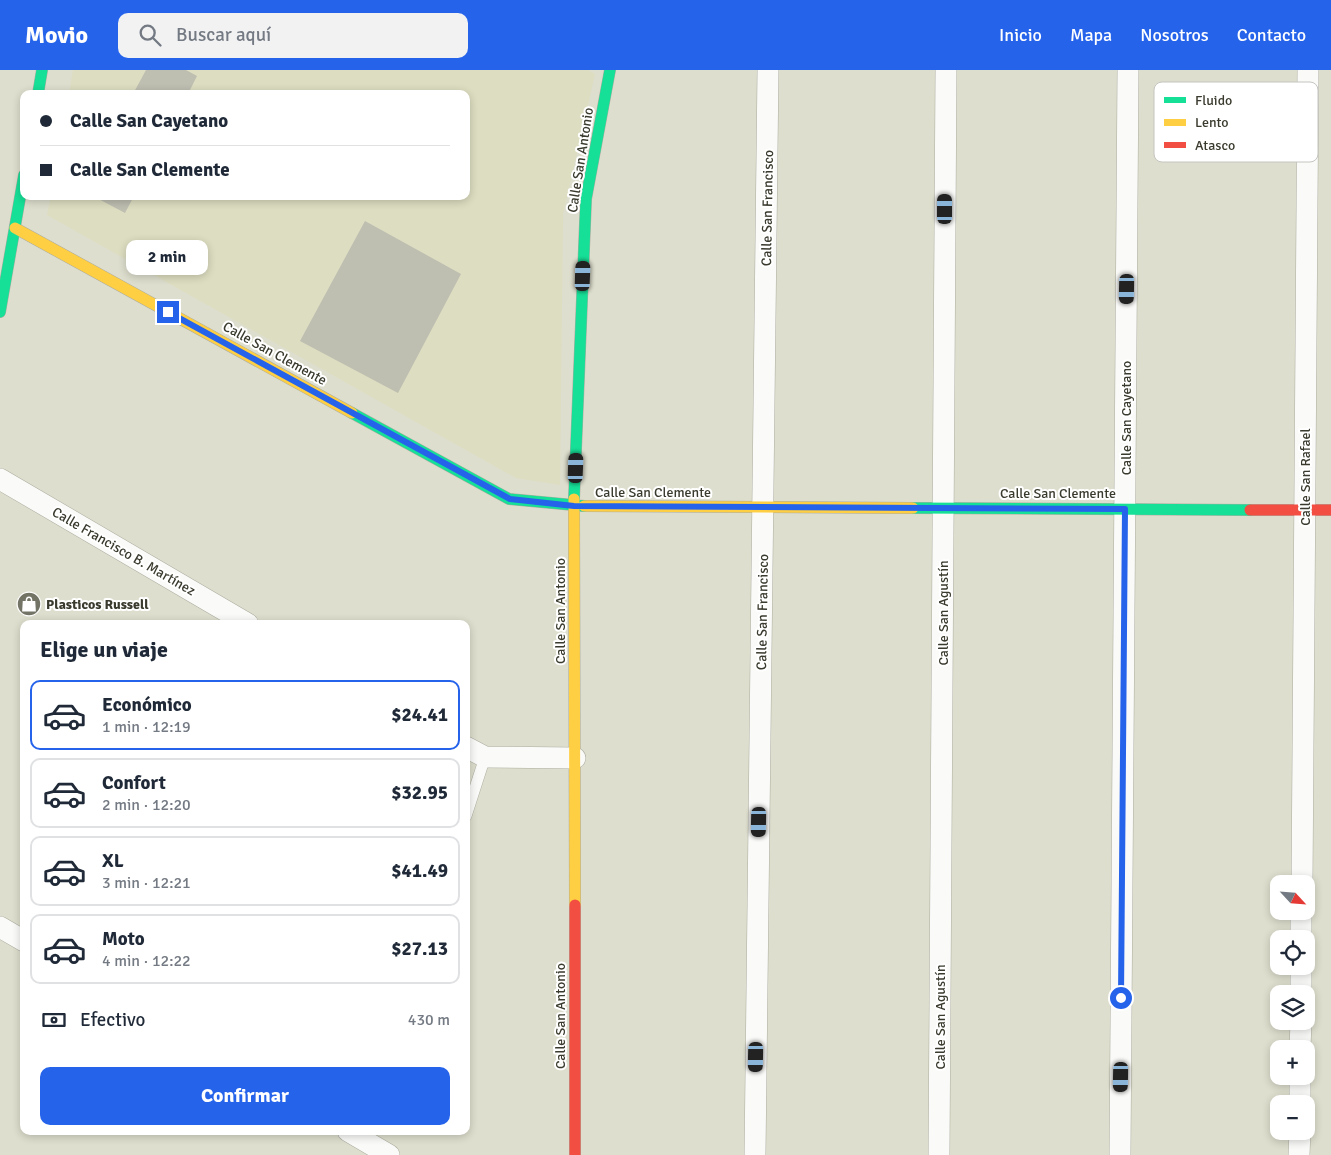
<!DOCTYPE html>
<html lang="es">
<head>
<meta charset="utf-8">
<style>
  :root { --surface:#fff; --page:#f2f2f3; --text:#1f2937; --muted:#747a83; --line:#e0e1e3; --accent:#2563eb }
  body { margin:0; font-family:Signika,sans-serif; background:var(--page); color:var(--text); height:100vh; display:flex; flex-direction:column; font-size:19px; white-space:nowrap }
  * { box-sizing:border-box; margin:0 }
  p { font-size:16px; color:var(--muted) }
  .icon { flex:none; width:28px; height:28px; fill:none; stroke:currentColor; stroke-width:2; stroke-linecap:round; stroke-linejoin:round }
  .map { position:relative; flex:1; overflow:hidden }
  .details { position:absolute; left:20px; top:550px; width:450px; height:515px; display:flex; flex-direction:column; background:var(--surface); border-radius:10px; box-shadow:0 2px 8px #0003 }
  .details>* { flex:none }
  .guide { position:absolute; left:20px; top:20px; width:450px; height:110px; border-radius:10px; box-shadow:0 2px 8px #0003; display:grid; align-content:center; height:110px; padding:0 20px; background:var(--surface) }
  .needle { width:32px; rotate:116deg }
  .buttons { position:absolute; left:1270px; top:805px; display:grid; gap:10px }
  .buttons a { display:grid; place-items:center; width:45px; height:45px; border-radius:10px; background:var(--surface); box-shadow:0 2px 8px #0003; font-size:25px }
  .end { position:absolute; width:22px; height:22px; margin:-11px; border:6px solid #2563eb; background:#fff; box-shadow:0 0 0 2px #fff }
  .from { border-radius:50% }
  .bubble { position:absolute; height:35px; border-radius:10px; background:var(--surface); box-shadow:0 2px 8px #0003; font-size:16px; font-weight:700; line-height:35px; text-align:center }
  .car { position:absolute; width:15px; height:30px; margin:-15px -8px; border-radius:6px; box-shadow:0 0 4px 1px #0007; background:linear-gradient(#222 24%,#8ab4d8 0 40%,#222 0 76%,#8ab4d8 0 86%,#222 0) }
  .guide b { display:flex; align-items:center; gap:18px; height:48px; font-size:19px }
  .guide b+b { border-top:1px solid var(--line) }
  .guide i { width:12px; height:12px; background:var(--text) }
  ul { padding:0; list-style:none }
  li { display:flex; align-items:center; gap:15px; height:70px; margin:0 10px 8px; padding:0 10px; border:2px solid var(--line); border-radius:10px }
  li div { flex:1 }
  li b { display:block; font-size:19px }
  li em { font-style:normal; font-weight:700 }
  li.selected { border-color:var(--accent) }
  li>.icon { width:45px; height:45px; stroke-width:1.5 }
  h2 { padding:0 20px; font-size:22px; line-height:60px }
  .pay { display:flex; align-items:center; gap:12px; height:55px; padding:0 20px; font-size:19px }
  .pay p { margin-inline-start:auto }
  .action { display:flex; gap:10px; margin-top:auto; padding:10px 20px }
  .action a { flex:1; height:58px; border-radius:10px; background:var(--accent); color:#fff; font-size:20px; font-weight:700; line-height:58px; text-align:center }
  header { display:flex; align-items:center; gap:30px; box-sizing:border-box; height:70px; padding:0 25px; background:var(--accent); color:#fff }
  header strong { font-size:24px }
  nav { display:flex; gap:28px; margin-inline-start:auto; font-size:18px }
  .search { width:350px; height:45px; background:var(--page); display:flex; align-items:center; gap:12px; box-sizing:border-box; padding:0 18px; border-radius:10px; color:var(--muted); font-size:19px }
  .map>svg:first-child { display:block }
  .built { fill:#ddddc1 }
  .building { fill:#bebeb1 }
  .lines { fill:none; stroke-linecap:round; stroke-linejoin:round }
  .lane-casing { stroke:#acaca0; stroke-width:12 }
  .street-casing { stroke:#acaca0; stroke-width:22 }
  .fast-casing { stroke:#acaca0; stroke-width:12 }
  .slow-casing { stroke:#acaca0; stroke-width:12 }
  .jam-casing { stroke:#acaca0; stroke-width:12 }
  .lane { stroke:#fafaf8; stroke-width:11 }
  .street { stroke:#fafaf8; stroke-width:21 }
  .fast { stroke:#16e098; stroke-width:11 }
  .slow { stroke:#ffcf43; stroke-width:11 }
  .jam { stroke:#f24e42; stroke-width:11 }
  .route { stroke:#2563eb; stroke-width:6 }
  .labels { text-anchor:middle; stroke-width:4; stroke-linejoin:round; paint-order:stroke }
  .street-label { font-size:14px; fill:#3a3a2e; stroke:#fff }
  .poi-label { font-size:14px; font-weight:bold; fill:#3a3a2e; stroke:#fff; text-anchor:start }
  .key { fill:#fff; stroke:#c4c4c0; stroke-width:1 }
  .key-label { font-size:14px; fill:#3a3a2e }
</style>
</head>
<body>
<header>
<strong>Movio</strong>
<div class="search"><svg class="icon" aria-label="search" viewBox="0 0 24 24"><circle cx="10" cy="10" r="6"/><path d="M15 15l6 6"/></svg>Buscar aquí</div>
<nav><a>Inicio</a><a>Mapa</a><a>Nosotros</a><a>Contacto</a></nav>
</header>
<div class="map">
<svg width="1331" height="1085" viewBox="0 0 1331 1085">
  <rect width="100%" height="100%" fill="#dedece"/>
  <path class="built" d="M73 0H588L595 4 563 144 560 415 516 408 47 145 51 126H466V24H69Z"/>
  <path class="building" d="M146 0H186L197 6 188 24H133Z
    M93 126H134L125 143Z
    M365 151 461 204 398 323 300 271Z"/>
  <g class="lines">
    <g class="lane-casing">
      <path id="lane" d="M466 746 485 687"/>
    </g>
    <g class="street-casing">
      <path id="street" d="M0 409 248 554
        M466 677 485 687 575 688
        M1302 814 1308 0
        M0 857 24 871
        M1301 869V841
        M1301 924V896
        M1300 979 1301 951
        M1300 1034V1006
        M348 1061 389 1085
        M755 1085 768 0
        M939 1085 946 0
        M1120 1085 1128 0
        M1299 1085 1300 1061"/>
    </g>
    <g class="fast-casing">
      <path id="fast" d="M38 24 42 0
        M0 242 24 105
        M352 343 509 429 584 436
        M574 429 586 129 610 0
        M913 438 1250 440"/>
    </g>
    <g class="slow-casing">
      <path id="slow" d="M15 158 352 343
        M574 429 575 835
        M584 436 913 438"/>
    </g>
    <g class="jam-casing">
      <path id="jam" d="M1250 440H1331
        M575 835V1085"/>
    </g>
    <use href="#lane" class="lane"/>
    <use href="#street" class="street"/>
    <use href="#fast" class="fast"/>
    <use href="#slow" class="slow"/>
    <use href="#jam" class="jam"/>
  </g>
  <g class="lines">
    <path class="route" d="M168 242 510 429 574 436 1125 439 1121 928"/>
  </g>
  <defs>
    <g id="shop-disc" transform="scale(1.25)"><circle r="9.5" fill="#737366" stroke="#fff"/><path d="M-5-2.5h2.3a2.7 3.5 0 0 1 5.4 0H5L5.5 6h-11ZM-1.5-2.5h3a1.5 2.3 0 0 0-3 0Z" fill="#fff"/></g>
  </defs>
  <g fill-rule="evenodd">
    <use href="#shop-disc" x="29" y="534"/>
  </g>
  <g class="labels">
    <g class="street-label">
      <text transform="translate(580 90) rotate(-81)" y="5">Calle San Antonio</text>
      <text transform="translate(767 138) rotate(-89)" y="5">Calle San Francisco</text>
      <text transform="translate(275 283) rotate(29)" y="5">Calle San Clemente</text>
      <text transform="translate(1126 348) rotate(-90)" y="5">Calle San Cayetano</text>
      <text transform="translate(1305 407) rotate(-90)" y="5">Calle San Rafael</text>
      <text x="653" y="427">Calle San Clemente</text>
      <text x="1058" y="428">Calle San Clemente</text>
      <text transform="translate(124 481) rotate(30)" y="5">Calle Francisco B. Martínez</text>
      <text transform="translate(560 541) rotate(-90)" y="5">Calle San Antonio</text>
      <text transform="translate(762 542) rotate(-89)" y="5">Calle San Francisco</text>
      <text transform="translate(943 543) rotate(-90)" y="5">Calle San Agustín</text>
      <text transform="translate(560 946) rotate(-90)" y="5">Calle San Antonio</text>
      <text transform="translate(940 947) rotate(-90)" y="5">Calle San Agustín</text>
    </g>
    <g class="poi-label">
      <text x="46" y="539">Plasticos Russell</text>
    </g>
  </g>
  <rect x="1154" y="12" width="164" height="80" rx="8" class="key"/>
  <rect x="1164" y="27" width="22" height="6" fill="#16e098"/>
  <rect x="1164" y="49" width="22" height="7" fill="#ffcf43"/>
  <rect x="1164" y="72" width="22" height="6" fill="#f24e42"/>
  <g class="key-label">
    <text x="1195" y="35">Fluido</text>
    <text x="1195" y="57">Lento</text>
    <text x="1195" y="80">Atasco</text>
  </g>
</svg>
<div class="buttons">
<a><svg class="needle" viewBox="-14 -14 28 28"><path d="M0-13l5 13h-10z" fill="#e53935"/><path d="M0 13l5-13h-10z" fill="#747a83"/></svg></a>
<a><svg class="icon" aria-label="locate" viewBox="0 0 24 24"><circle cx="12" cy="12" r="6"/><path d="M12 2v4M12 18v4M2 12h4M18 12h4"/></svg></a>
<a><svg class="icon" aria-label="layers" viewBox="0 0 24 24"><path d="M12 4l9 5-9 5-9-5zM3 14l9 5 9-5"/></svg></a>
<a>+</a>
<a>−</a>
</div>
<i class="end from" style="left:1121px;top:928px"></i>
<i class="end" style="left:168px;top:242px"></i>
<div class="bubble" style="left:126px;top:170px;width:82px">2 min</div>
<i class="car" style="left:945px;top:139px;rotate:0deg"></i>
<i class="car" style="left:583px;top:206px;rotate:2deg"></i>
<i class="car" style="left:1127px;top:219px;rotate:181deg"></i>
<i class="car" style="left:576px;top:398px;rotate:2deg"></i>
<i class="car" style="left:759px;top:752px;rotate:181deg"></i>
<i class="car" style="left:756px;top:987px;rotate:181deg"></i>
<i class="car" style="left:1121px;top:1007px;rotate:181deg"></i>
<div class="guide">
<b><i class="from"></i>Calle San Cayetano</b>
<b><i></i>Calle San Clemente</b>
</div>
<section class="details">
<h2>Elige un viaje</h2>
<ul>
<li class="selected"><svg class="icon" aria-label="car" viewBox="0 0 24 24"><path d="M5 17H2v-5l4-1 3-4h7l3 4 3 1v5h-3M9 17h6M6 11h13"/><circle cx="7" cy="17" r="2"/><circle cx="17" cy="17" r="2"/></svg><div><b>Económico</b><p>1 min · 12:19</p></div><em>$24.41</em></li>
<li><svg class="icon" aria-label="car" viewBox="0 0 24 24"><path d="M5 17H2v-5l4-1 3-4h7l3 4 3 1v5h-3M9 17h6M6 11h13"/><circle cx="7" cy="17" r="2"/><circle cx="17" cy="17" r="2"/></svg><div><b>Confort</b><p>2 min · 12:20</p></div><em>$32.95</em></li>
<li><svg class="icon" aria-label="car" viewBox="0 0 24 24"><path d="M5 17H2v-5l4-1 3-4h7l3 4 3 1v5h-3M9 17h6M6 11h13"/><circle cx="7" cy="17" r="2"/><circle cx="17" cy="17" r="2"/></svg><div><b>XL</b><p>3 min · 12:21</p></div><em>$41.49</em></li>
<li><svg class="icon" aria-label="car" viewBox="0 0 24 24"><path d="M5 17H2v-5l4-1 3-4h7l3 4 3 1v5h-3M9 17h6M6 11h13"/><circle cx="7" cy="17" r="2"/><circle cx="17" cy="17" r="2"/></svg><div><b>Moto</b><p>4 min · 12:22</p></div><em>$27.13</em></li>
</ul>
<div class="pay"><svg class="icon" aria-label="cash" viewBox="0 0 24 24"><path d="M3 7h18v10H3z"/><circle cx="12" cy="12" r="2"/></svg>Efectivo<p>430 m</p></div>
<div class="action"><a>Confirmar</a></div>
</section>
</div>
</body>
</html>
